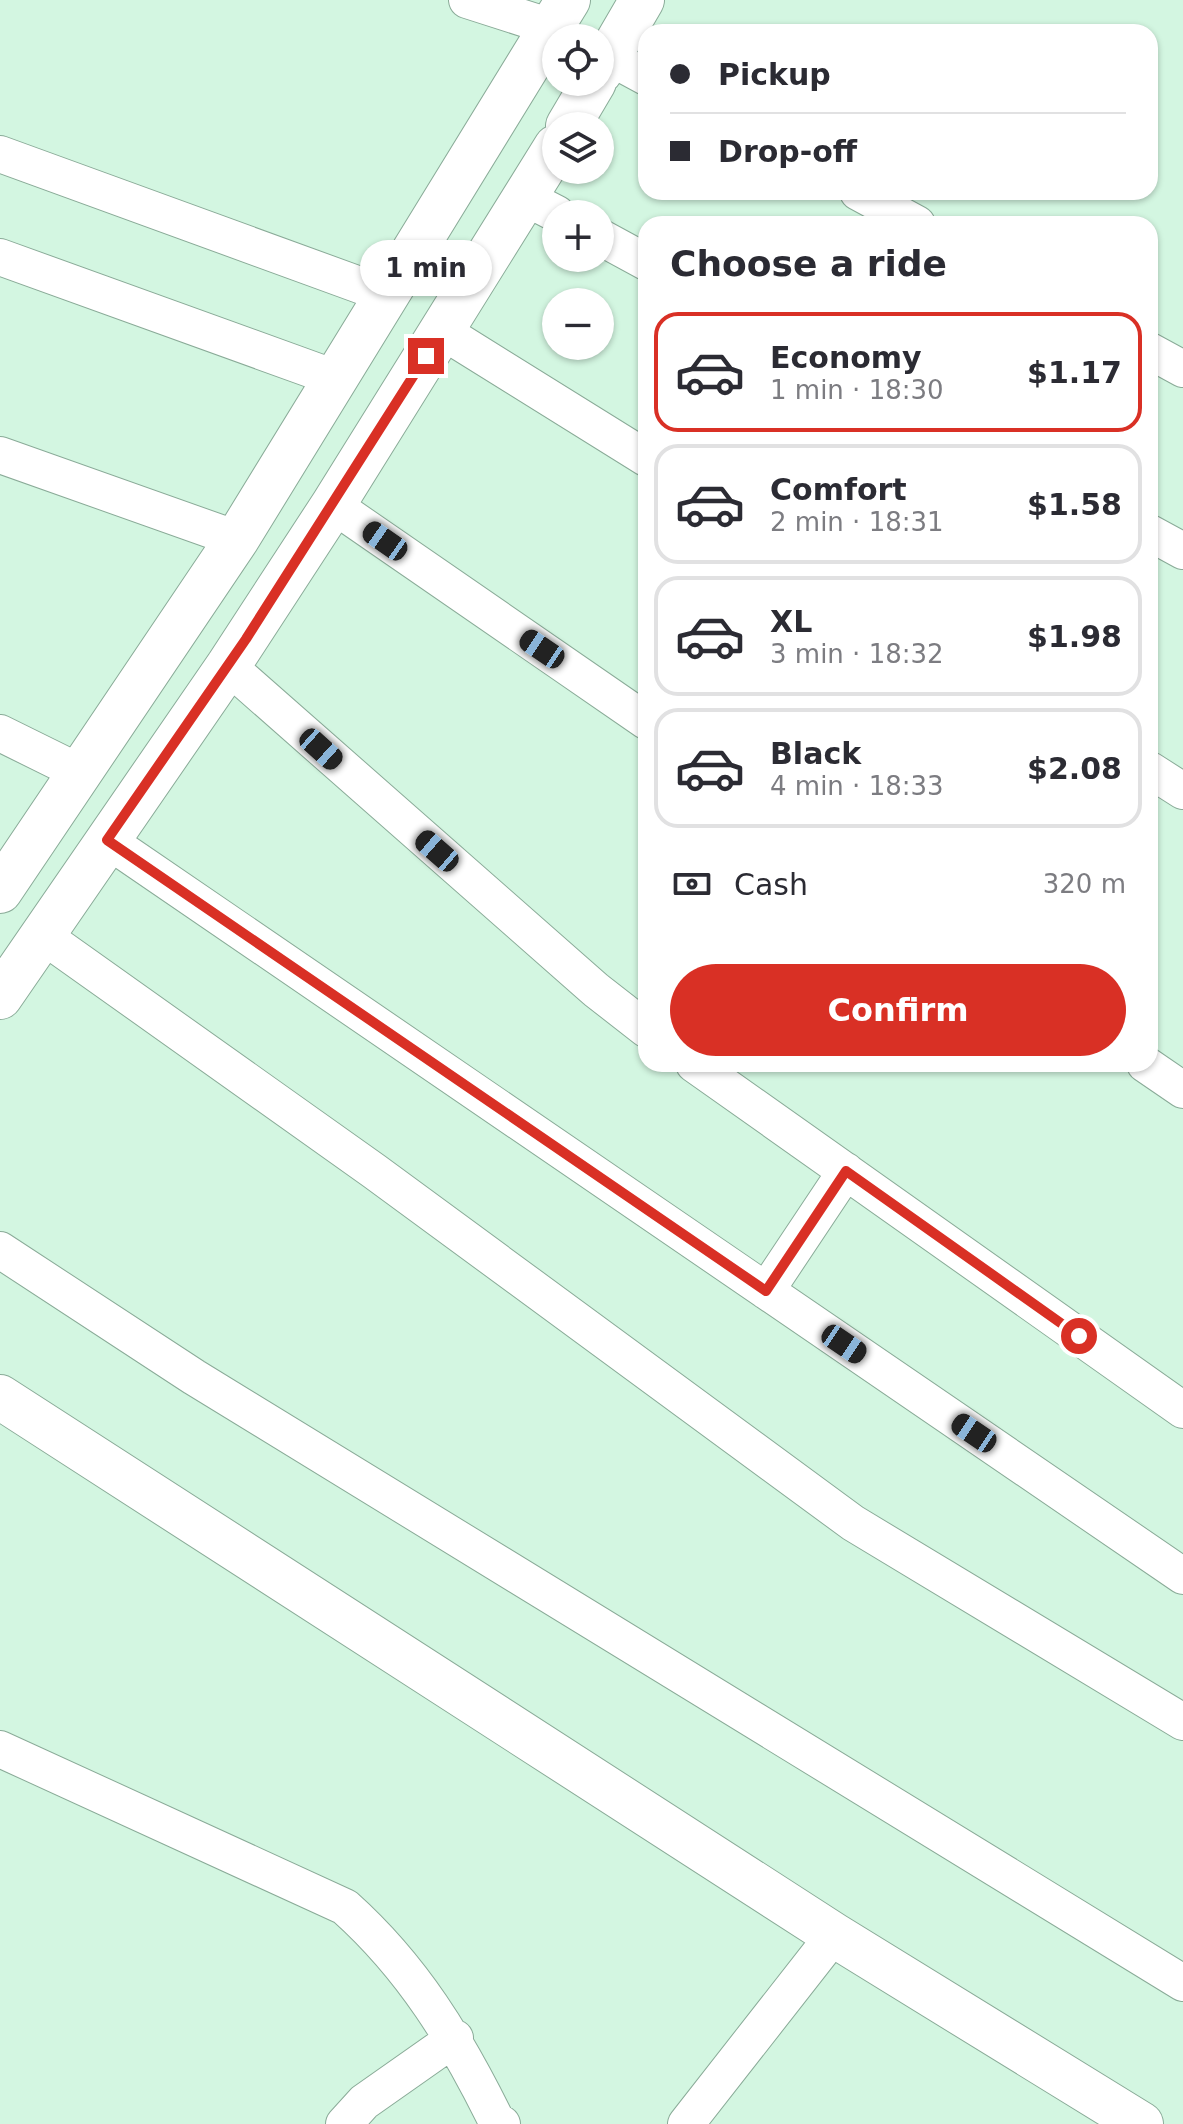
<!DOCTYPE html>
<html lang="en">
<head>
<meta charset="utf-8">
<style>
  :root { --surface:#fff; --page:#f2f2f3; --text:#2b2b33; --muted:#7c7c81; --line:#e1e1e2; --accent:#d93025 }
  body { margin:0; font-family:"DejaVu Sans",sans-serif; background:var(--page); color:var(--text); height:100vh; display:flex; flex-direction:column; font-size:30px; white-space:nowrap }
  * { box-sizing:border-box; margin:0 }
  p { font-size:26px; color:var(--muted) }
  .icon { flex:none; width:44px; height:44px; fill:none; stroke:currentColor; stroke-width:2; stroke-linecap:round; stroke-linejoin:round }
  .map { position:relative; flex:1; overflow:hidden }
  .sheet { position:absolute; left:638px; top:216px; width:520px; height:856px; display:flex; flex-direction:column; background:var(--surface); border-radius:24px; box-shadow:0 2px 6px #0004 }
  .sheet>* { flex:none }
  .guide { position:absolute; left:638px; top:24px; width:520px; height:176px; border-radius:24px; box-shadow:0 2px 6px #0004; display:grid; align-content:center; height:176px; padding:0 32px; background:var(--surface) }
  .controls { position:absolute; left:542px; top:24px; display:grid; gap:16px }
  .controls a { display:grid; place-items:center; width:72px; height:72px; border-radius:50%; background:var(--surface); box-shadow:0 2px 6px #0004; font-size:40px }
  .end { position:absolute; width:36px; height:36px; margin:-18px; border:10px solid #d93025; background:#fff; box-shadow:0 0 0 4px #fff }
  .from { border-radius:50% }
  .bubble { position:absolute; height:56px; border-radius:28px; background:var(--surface); box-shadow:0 2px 6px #0004; font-size:26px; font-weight:600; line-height:56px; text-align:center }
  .car { position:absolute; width:24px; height:48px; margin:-24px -12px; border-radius:10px; box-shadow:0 0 6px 2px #0007; background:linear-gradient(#222 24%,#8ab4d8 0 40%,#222 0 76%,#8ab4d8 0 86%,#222 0) }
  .guide b { display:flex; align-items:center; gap:28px; height:76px; font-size:30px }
  .guide b+b { border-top:2px solid var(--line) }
  .guide i { width:20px; height:20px; background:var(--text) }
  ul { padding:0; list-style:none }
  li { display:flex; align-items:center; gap:24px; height:120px; margin:0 16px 12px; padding:0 16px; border:4px solid var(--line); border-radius:24px }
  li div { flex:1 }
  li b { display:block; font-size:30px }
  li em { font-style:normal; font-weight:600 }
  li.current { border-color:var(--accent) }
  li>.icon { width:72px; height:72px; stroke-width:1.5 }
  h2 { padding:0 32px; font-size:36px; line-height:96px }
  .pay { display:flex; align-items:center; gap:20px; height:88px; padding:0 32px; font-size:30px }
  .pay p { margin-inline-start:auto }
  .primary-button { display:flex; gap:16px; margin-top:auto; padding:16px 32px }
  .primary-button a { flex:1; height:92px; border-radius:48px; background:var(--accent); color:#fff; font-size:32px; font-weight:600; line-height:92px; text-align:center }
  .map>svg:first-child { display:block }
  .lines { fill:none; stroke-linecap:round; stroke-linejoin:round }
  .street-casing { stroke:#8aab98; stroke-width:38 }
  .secondary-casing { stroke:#8aab98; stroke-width:46 }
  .street { stroke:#fff; stroke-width:36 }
  .secondary { stroke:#fff; stroke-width:44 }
  .route { stroke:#d93025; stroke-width:10 }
</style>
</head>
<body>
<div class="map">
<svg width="1183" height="2124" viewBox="0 0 1183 2124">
  <rect width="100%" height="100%" fill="#d3f6e1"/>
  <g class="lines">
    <g class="street-casing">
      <path id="street" d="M467 0 551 27
        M609 57 646 77
        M0 154 387 295
        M858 192 917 224
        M526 198 557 214
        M600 237 646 262
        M0 257 335 378
        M442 331 646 458
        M1150 351 1183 369
        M0 455 237 539
        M333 505 646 721
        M1150 533 1183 551
        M228 666 596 990 646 1029
        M0 733 79 772
        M1150 770 1183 791
        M107 840 1183 1576
        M42 935 374 1171 853 1523 1183 1722
        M694 1064 1183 1410
        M1145 1064 1183 1090
        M0 1250 194 1377 1183 1983
        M766 1291 846 1171
        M0 1749 345 1907C413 1968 456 2039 496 2120L502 2124
        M344 2124 364 2102 455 2038
        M686 2124 834 1935"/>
    </g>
    <g class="secondary-casing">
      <path id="secondary" d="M600 72 642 0
        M568 126 594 82
        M0 891 237 539 568 0
        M0 997 228 666 333 505 556 147
        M0 1397 834 1935 1141 2124"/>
    </g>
    <use href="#street" class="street"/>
    <use href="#secondary" class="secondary"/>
  </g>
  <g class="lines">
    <path class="route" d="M426 356 246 639 107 840 766 1291 846 1171 1079 1336"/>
  </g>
</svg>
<div class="controls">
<a><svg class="icon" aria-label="locate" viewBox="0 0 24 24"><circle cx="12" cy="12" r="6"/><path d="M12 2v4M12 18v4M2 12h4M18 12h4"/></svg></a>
<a><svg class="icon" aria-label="layers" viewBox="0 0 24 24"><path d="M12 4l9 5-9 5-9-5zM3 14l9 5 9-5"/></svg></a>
<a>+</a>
<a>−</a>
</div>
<i class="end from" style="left:1079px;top:1336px"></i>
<i class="end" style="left:426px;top:356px"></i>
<div class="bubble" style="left:360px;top:240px;width:132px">1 min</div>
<i class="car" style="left:385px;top:541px;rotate:305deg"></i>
<i class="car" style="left:542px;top:649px;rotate:304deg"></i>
<i class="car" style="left:321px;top:749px;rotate:132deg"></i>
<i class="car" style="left:437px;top:851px;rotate:311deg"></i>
<i class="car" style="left:844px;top:1344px;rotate:124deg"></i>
<i class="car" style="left:974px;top:1433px;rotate:304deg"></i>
<div class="guide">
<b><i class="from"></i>Pickup</b>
<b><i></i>Drop-off</b>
</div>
<section class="sheet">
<h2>Choose a ride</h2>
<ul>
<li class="current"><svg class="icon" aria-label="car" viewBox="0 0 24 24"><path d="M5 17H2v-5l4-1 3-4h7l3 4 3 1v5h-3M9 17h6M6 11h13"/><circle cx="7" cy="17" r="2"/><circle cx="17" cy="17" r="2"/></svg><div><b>Economy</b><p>1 min · 18:30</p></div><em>$1.17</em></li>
<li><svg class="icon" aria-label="car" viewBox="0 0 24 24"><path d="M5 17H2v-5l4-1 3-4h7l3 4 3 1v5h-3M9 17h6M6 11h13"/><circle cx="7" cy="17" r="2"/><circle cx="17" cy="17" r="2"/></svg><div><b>Comfort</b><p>2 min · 18:31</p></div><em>$1.58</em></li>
<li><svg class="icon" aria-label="car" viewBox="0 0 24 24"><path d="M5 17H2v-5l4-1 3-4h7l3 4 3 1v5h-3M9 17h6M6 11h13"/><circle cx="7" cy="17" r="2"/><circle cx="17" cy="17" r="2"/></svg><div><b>XL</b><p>3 min · 18:32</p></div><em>$1.98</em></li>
<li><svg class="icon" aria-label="car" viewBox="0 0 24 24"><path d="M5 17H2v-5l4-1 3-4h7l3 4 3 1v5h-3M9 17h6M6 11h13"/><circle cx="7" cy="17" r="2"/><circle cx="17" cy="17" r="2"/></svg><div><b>Black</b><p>4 min · 18:33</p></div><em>$2.08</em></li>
</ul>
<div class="pay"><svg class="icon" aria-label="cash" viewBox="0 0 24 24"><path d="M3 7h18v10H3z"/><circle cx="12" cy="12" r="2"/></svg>Cash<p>320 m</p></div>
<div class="primary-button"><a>Confirm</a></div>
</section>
</div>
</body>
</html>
